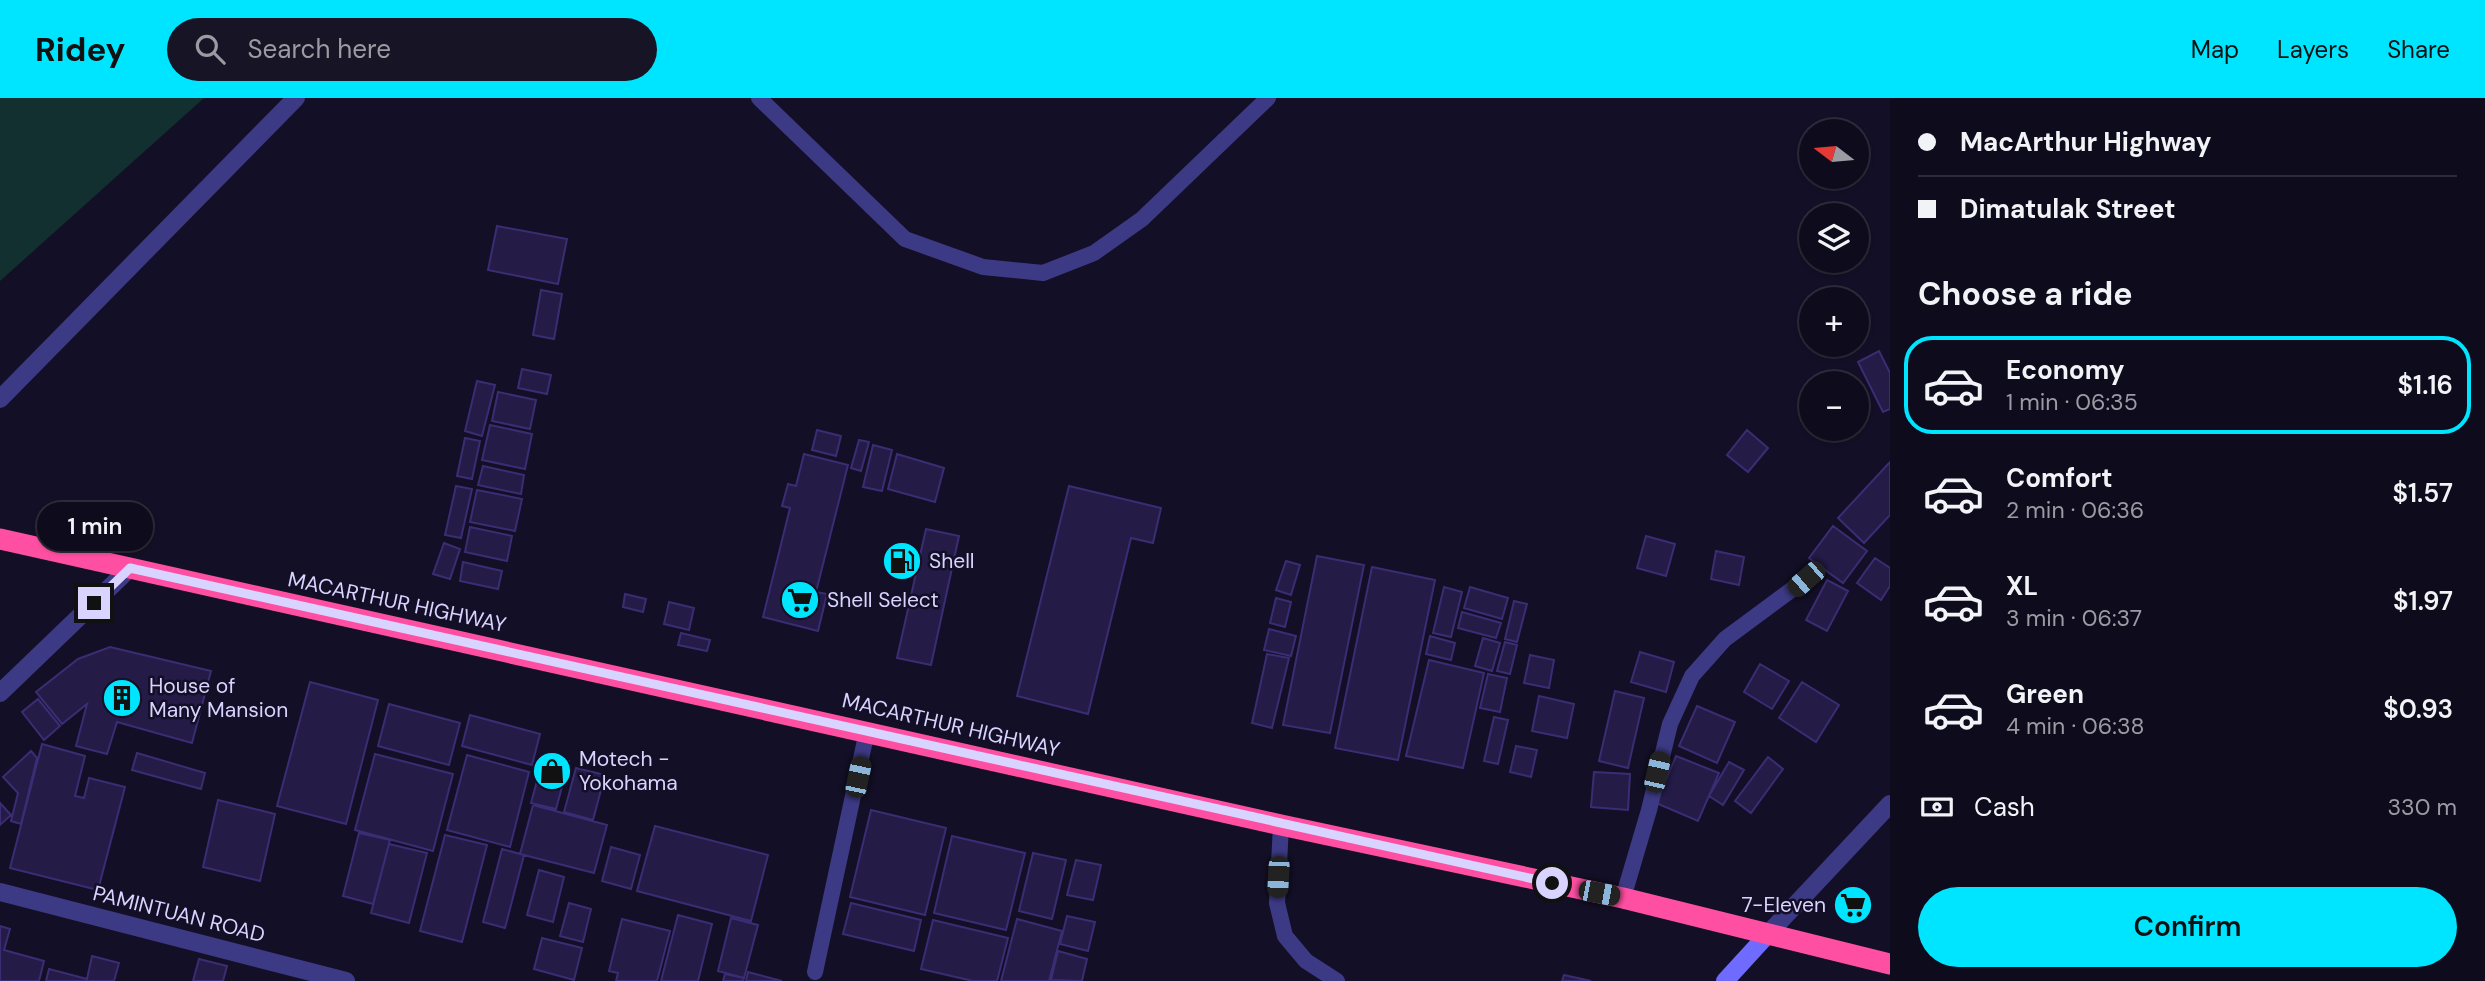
<!DOCTYPE html>
<html lang="en">
<head>
<meta charset="utf-8">
<style>
  :root { --surface:#0e0b1c; --page:#171425; --text:#f1f3f6; --muted:#9b9ba3; --line:#2e2b3b; --accent:#00e5ff }
  body { margin:0; font-family:"DM Sans",sans-serif; background:var(--page); color:var(--text); height:100vh; display:flex; flex-direction:column; font-size:26px; white-space:nowrap }
  * { box-sizing:border-box; margin:0 }
  p { font-size:23px; color:var(--muted) }
  .icon { flex:none; width:38px; height:38px; fill:none; stroke:currentColor; stroke-width:2; stroke-linecap:round; stroke-linejoin:round }
  .map { position:relative; flex:1; overflow:hidden }
  .panel { display:flex; flex-direction:column; background:var(--surface); width:595px }
  .panel>* { flex:none }
  .banner { display:grid; align-content:center; height:154px; padding:0 28px; background:var(--surface) }
  .needle { width:46px; rotate:286deg }
  .tools { position:absolute; left:1799px; top:21px; display:grid; gap:14px }
  .tools a { display:grid; place-items:center; width:70px; height:70px; border-radius:50%; background:var(--surface); box-shadow:0 2px 5px #0004,0 0 0 2px var(--line); font-size:35px }
  .end { position:absolute; width:32px; height:32px; margin:-16px; border:9px solid #d9d4ff; background:#111; box-shadow:0 0 0 4px #111 }
  .from { border-radius:50% }
  .bubble { position:absolute; height:49px; border-radius:24px; background:var(--surface); box-shadow:0 2px 5px #0004,0 0 0 2px var(--line); font-size:23px; font-weight:600; line-height:49px; text-align:center }
  .car { position:absolute; width:21px; height:42px; margin:-21px -10px; border-radius:9px; box-shadow:0 0 5px 2px #0007; background:linear-gradient(#222 24%,#8ab4d8 0 40%,#222 0 76%,#8ab4d8 0 86%,#222 0) }
  .banner b { display:flex; align-items:center; gap:24px; height:66px; font-size:26px }
  .banner b+b { border-top:2px solid var(--line) }
  .banner i { width:18px; height:18px; background:var(--text) }
  ul { padding:0; list-style:none }
  li { display:flex; align-items:center; gap:21px; height:98px; margin:0 14px 10px; padding:0 14px; border:4px solid transparent; border-radius:28px }
  li div { flex:1 }
  li b { display:block; font-size:26px }
  li em { font-style:normal; font-weight:600 }
  li.selected { border-color:var(--accent) }
  li>.icon { width:63px; height:63px; stroke-width:1.5 }
  h2 { padding:0 28px; font-size:32px; line-height:84px }
  .pay { display:flex; align-items:center; gap:18px; height:77px; padding:0 28px; font-size:26px }
  .pay p { margin-inline-start:auto }
  .action { display:flex; gap:14px; margin-top:auto; padding:14px 28px }
  .action a { flex:1; height:80px; border-radius:42px; background:var(--accent); color:#111; font-size:28px; font-weight:600; line-height:80px; text-align:center }
  header { display:flex; align-items:center; gap:42px; box-sizing:border-box; height:98px; padding:0 35px; background:var(--accent); color:#111 }
  header strong { font-size:33px }
  nav { display:flex; gap:38px; margin-inline-start:auto; font-size:24px }
  .search { width:490px; height:63px; background:var(--page); display:flex; align-items:center; gap:18px; box-sizing:border-box; padding:0 24px; border-radius:38px; color:var(--muted); font-size:26px }
  main { display:flex; flex:1; min-height:0 }
  .map>svg:first-child { display:block }
  .green { fill:#12302f }
  .building { fill:#241b47; stroke:#3b2d73; stroke-width:2 }
  .lines { fill:none; stroke-linecap:round; stroke-linejoin:round }
  .lane { stroke:#3d3a85; stroke-width:16 }
  .street { stroke:#3d3a85; stroke-width:18 }
  .secondary { stroke:#6f6bff; stroke-width:18 }
  .highway { stroke:#ff4fa3; stroke-width:21 }
  .route { stroke:#d9d4ff; stroke-width:9 }
  .labels { text-anchor:middle; stroke-width:5; stroke-linejoin:round; paint-order:stroke }
  .poi-label { font-size:21px; fill:#d9d4ff; stroke:#130f26; text-anchor:start }
  .street-label { font-size:21px; fill:#d9d4ff; stroke:#130f26 }
</style>
</head>
<body>
<header>
<strong>Ridey</strong>
<div class="search"><svg class="icon" aria-label="search" viewBox="0 0 24 24"><circle cx="10" cy="10" r="6"/><path d="M15 15l6 6"/></svg>Search here</div>
<nav><a>Map</a><a>Layers</a><a>Share</a></nav>
</header>
<main>
<div class="map">
<svg width="1890" height="883" viewBox="0 0 1890 883">
  <rect width="100%" height="100%" fill="#130f26"/>
  <path class="green" d="M0 0H204L0 183Z"/>
  <path class="building" d="M497 128 567 141 558 186 488 172Z
    M541 192 562 196 554 241 533 237Z
    M1879 253 1890 275V311L1883 314 1858 264Z
    M522 271 551 277 547 296 518 290Z
    M477 283 495 287 482 338 465 333Z
    M498 294 536 302 530 331 492 323Z
    M490 327 532 336 525 371 482 362Z
    M817 332 841 338 836 358 812 352Z
    M1747 332 1768 350 1748 374 1727 357Z
    M465 340 480 343 472 381 457 378Z
    M859 342 869 344 861 373 851 370Z
    M873 347 892 352 882 393 863 389Z
    M804 356 848 367 816 494 827 496 818 533 763 519 790 410 782 408 788 386 796 388Z
    M897 356 944 370 935 404 888 391Z
    M1890 364V417L1864 445 1838 420Z
    M483 368 524 377 521 396 478 387Z
    M456 388 472 391 461 440 445 437Z
    M1069 388 1161 410 1153 445 1131 440 1088 616 1017 598Z
    M477 392 522 401 515 433 470 424Z
    M1833 428 1867 453 1843 485 1809 460Z
    M470 429 512 438 507 463 465 454Z
    M926 431 959 438 931 567 897 560Z
    M1646 438 1675 446 1666 478 1637 470Z
    M444 445 460 451 450 481 433 476Z
    M1716 453 1744 459 1739 487 1711 481Z
    M1317 458 1364 467 1330 635 1283 627Z
    M1875 460 1890 470V488L1881 502 1857 485Z
    M1286 463 1300 467 1291 497 1276 492Z
    M463 464 502 473 498 491 460 483Z
    M1372 469 1435 482 1398 662 1335 650Z
    M1827 482 1848 493 1827 533 1806 522Z
    M1444 489 1462 494 1451 539 1433 535Z
    M1470 489 1508 500 1502 521 1464 510Z
    M625 496 646 501 643 514 623 509Z
    M1276 500 1291 504 1285 529 1270 525Z
    M1514 503 1527 506 1517 544 1505 541Z
    M669 504 694 510 689 532 664 526Z
    M1462 514 1501 525 1496 540 1458 530Z
    M1269 531 1296 538 1291 558 1264 552Z
    M681 535 710 542 707 553 678 547Z
    M1430 538 1455 545 1451 562 1426 556Z
    M1483 540 1500 545 1492 573 1475 568Z
    M1505 544 1517 547 1510 576 1497 573Z
    M110 549 211 573 192 645 117 624 107 656 76 648 87 606 62 626 36 594 78 561Z
    M1640 554 1674 564 1666 594 1631 584Z
    M1267 556 1289 560 1272 630 1252 625Z
    M1530 557 1554 562 1549 590 1524 585Z
    M1429 562 1484 575 1463 670 1406 658Z
    M1760 566 1789 583 1772 611 1744 594Z
    M1488 576 1507 580 1500 614 1480 610Z
    M310 584 378 602 346 726 277 708Z
    M1802 584 1839 607 1816 644 1779 620Z
    M1615 593 1644 600 1628 670 1599 663Z
    M1539 598 1574 606 1567 640 1532 633Z
    M38 601 60 628 44 642 22 614Z
    M389 606 460 625 449 667 378 648Z
    M1697 608 1735 624 1717 665 1679 648Z
    M470 617 540 636 532 667 462 648Z
    M1494 619 1508 622 1498 666 1484 663Z
    M42 646 85 658 75 698 84 700 89 680 125 689 98 792 10 770Z
    M1516 648 1537 652 1531 679 1510 674Z
    M31 653 37 660 21 726 11 723 18 695 3 679Z
    M137 655 205 675 201 691 132 672Z
    M375 656 453 676 433 753 355 732Z
    M467 657 529 674 510 749 447 732Z
    M544 657 569 663 556 711 531 705Z
    M1676 658 1719 675 1698 723 1656 705Z
    M1768 659 1783 671 1751 715 1735 703Z
    M1729 664 1744 672 1723 707 1709 698Z
    M576 670 605 677 593 722 564 714Z
    M1594 674 1630 676 1628 712 1591 709Z
    M218 702 275 716 260 783 203 769Z
    M0 705 11 717 0 727Z
    M533 707 607 727 594 775 520 756Z
    M871 712 946 730 925 817 850 799Z
    M655 728 768 757 751 823 637 793Z
    M359 735 390 742 373 806 343 798Z
    M445 737 487 747 462 844 420 833Z
    M952 738 1025 755 1006 832 934 815Z
    M389 746 427 755 409 825 371 815Z
    M611 749 640 757 631 791 602 783Z
    M502 751 524 757 505 830 483 824Z
    M1033 755 1066 762 1052 821 1019 813Z
    M1076 762 1101 767 1093 802 1067 797Z
    M539 772 564 779 553 824 527 817Z
    M569 805 591 811 583 844 560 838Z
    M851 805 921 822 914 853 843 836Z
    M678 817 712 826 698 883H661Z
    M1067 818 1095 824 1088 853 1060 846Z
    M731 820 758 827 744 880 718 873Z
    M622 821 670 833 657 883H616L618 875 609 873Z
    M1017 821 1062 833 1049 883H1001Z
    M933 822 1008 840 997 883H973L921 871Z
    M0 828 10 831 4 852 44 863 39 883H0Z
    M542 840 582 850 574 882 534 871Z
    M1058 853 1087 861 1082 883 1051 882Z
    M92 858 119 865 114 883H46L49 871 87 881Z
    M199 861 227 868 223 883H193Z
    M748 874 782 883H746Z
    M725 876 744 880 743 883H723Z
    M1564 877 1591 883H1562Z"/>
  <g class="lines">
    <path class="lane" d="M759 0 905 141 983 169 1043 175 1094 155 1142 121 1268 0
      M1281 727 1277 805 1285 838 1306 863 1337 883
      M1623 800 1649 712 1670 626 1692 578 1725 541 1806 481
      M815 874 867 633"/>
    <path class="street" d="M0 301 296 0
      M0 595 130 470
      M0 794 346 883
      M1769 835 1890 706"/>
    <path class="secondary" d="M1725 883 1769 835"/>
    <path class="highway" d="M0 441 1281 727 1623 800 1890 866"/>
  </g>
  <g class="lines">
    <path class="route" d="M94 505 130 470 1552 785"/>
  </g>
  <defs>
    <g id="fuel-disc" transform="scale(2.0125)"><circle r="9.5" fill="#00e5ff" stroke="#130f26"/><path d="M-5.5-6h7V0h2V4h1.3V-2.5L3-4.5l.8-.8L6-3V5H2.5V1h-1V6h-7ZM-4.2-4.7v3.2H.2V-4.7Z" fill="#111"/></g>
    <g id="supermarket-disc" transform="scale(2.0125)"><circle r="9.5" fill="#00e5ff" stroke="#130f26"/><path d="M-6-5.5h2.5l.6 2H6L4.5 2H-2.5L-4.4-4H-6ZM-1.5 3.2a1.3 1.3 0 1 0 .1 0ZM3 3.2a1.3 1.3 0 1 0 .1 0Z" fill="#111"/></g>
    <g id="building-disc" transform="scale(2.0125)"><circle r="9.5" fill="#00e5ff" stroke="#130f26"/><path d="M-4-6H4V6H1V3H-1V6H-4ZM-2.5-4.3h1.7v1.8h-1.7ZM.8-4.3h1.7v1.8H.8ZM-2.5-1h1.7V.8h-1.7ZM.8-1h1.7V.8H.8Z" fill="#111"/></g>
    <g id="shop-disc" transform="scale(2.0125)"><circle r="9.5" fill="#00e5ff" stroke="#130f26"/><path d="M-5-2.5h2.3a2.7 3.5 0 0 1 5.4 0H5L5.5 6h-11ZM-1.5-2.5h3a1.5 2.3 0 0 0-3 0Z" fill="#111"/></g>
  </defs>
  <g fill-rule="evenodd">
    <use href="#fuel-disc" x="902" y="463"/>
    <use href="#supermarket-disc" x="800" y="502"/>
    <use href="#building-disc" x="122" y="600"/>
    <use href="#shop-disc" x="552" y="673"/>
    <use href="#supermarket-disc" x="1853" y="807"/>
  </g>
  <g class="labels">
    <g class="poi-label">
      <text x="929" y="470">Shell</text>
      <text x="827" y="509">Shell Select</text>
      <text x="149" y="595">House of<tspan x="149" dy="24">Many Mansion</tspan></text>
      <text x="579" y="668">Motech -<tspan x="579" dy="24">Yokohama</tspan></text>
      <text x="1826" y="814" text-anchor="end">7-Eleven</text>
    </g>
    <g class="street-label">
      <text transform="translate(397 504) rotate(12)" y="7">MACARTHUR HIGHWAY</text>
      <text transform="translate(951 627) rotate(13)" y="7">MACARTHUR HIGHWAY</text>
      <text transform="translate(179 816) rotate(14)" y="7">PAMINTUAN ROAD</text>
    </g>
  </g>
</svg>
<div class="tools">
<a><svg class="needle" viewBox="-14 -14 28 28"><path d="M0-13l5 13h-10z" fill="#e53935"/><path d="M0 13l5-13h-10z" fill="#9b9ba3"/></svg></a>
<a><svg class="icon" aria-label="layers" viewBox="0 0 24 24"><path d="M12 4l9 5-9 5-9-5zM3 14l9 5 9-5"/></svg></a>
<a>+</a>
<a>−</a>
</div>
<i class="end from" style="left:1552px;top:785px"></i>
<i class="end" style="left:94px;top:505px"></i>
<div class="bubble" style="left:37px;top:404px;width:116px">1 min</div>
<i class="car" style="left:1806px;top:481px;rotate:229deg"></i>
<i class="car" style="left:1657px;top:674px;rotate:13deg"></i>
<i class="car" style="left:858px;top:679px;rotate:12deg"></i>
<i class="car" style="left:1278px;top:779px;rotate:183deg"></i>
<i class="car" style="left:1599px;top:795px;rotate:101deg"></i>
</div>
<section class="panel">
<div class="banner">
<b><i class="from"></i>MacArthur Highway</b>
<b><i></i>Dimatulak Street</b>
</div>
<h2>Choose a ride</h2>
<ul>
<li class="selected"><svg class="icon" aria-label="car" viewBox="0 0 24 24"><path d="M5 17H2v-5l4-1 3-4h7l3 4 3 1v5h-3M9 17h6M6 11h13"/><circle cx="7" cy="17" r="2"/><circle cx="17" cy="17" r="2"/></svg><div><b>Economy</b><p>1 min · 06:35</p></div><em>$1.16</em></li>
<li><svg class="icon" aria-label="car" viewBox="0 0 24 24"><path d="M5 17H2v-5l4-1 3-4h7l3 4 3 1v5h-3M9 17h6M6 11h13"/><circle cx="7" cy="17" r="2"/><circle cx="17" cy="17" r="2"/></svg><div><b>Comfort</b><p>2 min · 06:36</p></div><em>$1.57</em></li>
<li><svg class="icon" aria-label="car" viewBox="0 0 24 24"><path d="M5 17H2v-5l4-1 3-4h7l3 4 3 1v5h-3M9 17h6M6 11h13"/><circle cx="7" cy="17" r="2"/><circle cx="17" cy="17" r="2"/></svg><div><b>XL</b><p>3 min · 06:37</p></div><em>$1.97</em></li>
<li><svg class="icon" aria-label="car" viewBox="0 0 24 24"><path d="M5 17H2v-5l4-1 3-4h7l3 4 3 1v5h-3M9 17h6M6 11h13"/><circle cx="7" cy="17" r="2"/><circle cx="17" cy="17" r="2"/></svg><div><b>Green</b><p>4 min · 06:38</p></div><em>$0.93</em></li>
</ul>
<div class="pay"><svg class="icon" aria-label="cash" viewBox="0 0 24 24"><path d="M3 7h18v10H3z"/><circle cx="12" cy="12" r="2"/></svg>Cash<p>330 m</p></div>
<div class="action"><a>Confirm</a></div>
</section>
</main>
</body>
</html>
